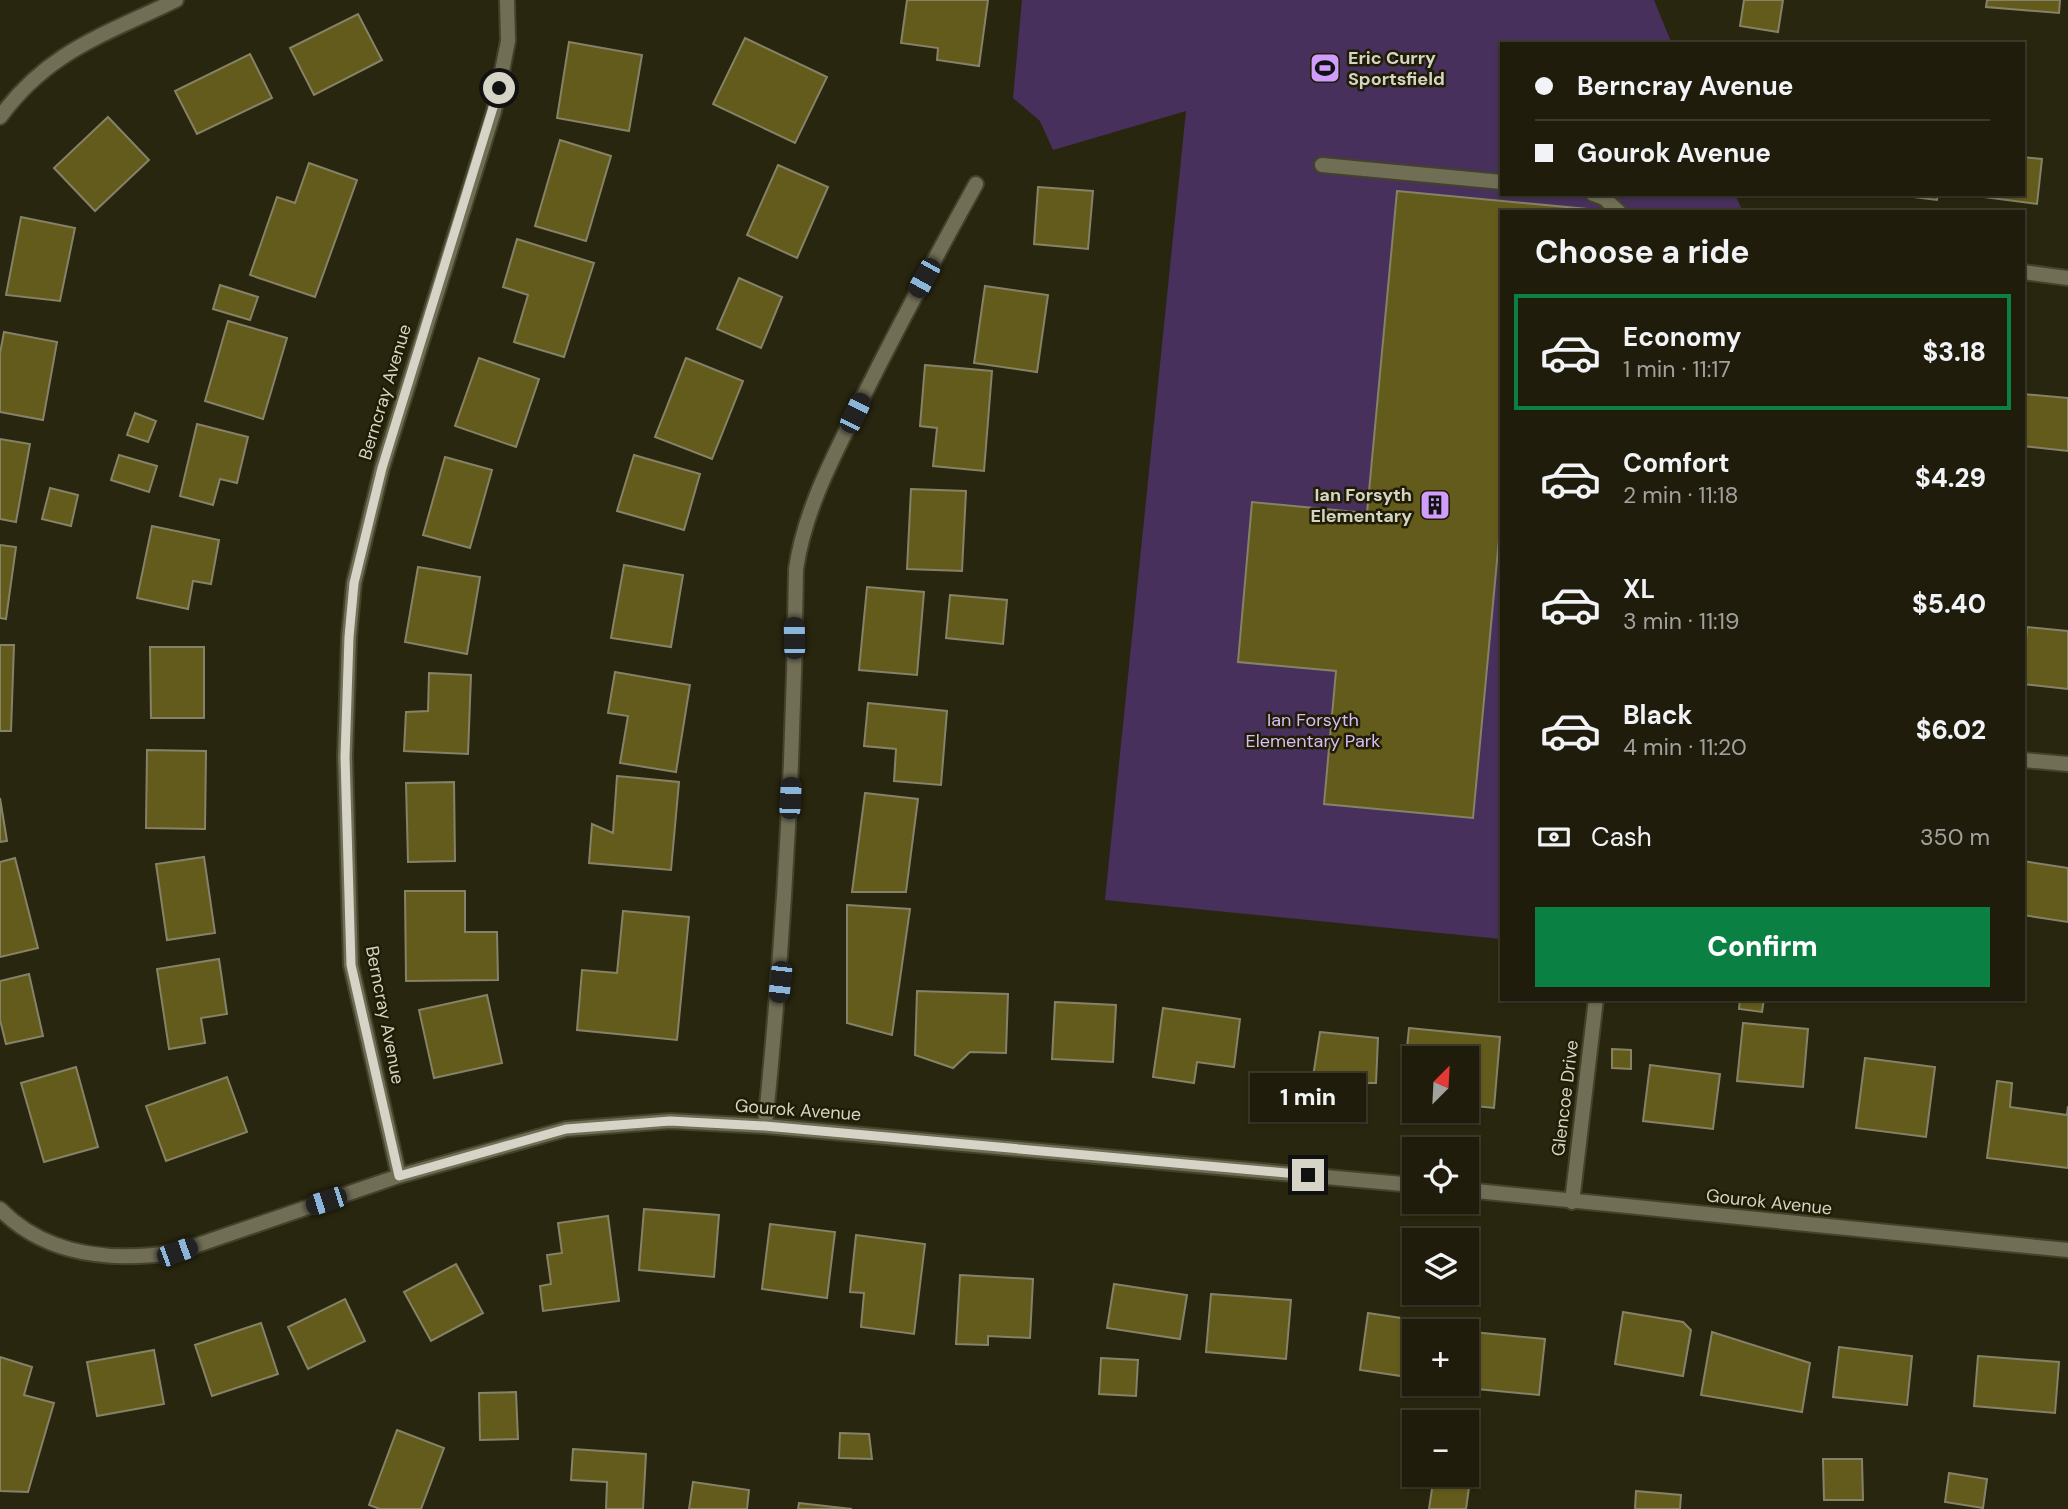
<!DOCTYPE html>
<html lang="en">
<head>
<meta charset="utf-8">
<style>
  :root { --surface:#1f1c0b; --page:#272514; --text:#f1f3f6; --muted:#a1a19d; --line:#3c3a2c; --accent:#0b8043 }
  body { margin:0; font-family:"DM Sans",sans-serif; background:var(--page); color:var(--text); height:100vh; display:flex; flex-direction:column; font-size:26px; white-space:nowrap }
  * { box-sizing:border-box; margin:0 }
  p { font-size:23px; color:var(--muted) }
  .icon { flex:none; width:38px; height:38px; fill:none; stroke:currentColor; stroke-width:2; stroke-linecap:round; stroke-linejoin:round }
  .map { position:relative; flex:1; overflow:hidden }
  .panel { position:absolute; left:1500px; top:210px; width:525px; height:791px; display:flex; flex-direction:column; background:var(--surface); border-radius:0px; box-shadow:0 2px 5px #0004,0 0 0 2px var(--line) }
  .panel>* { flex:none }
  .top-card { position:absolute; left:1500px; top:42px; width:525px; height:154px; border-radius:0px; box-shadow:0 2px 5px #0004,0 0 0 2px var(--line); display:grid; align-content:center; height:154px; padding:0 35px; background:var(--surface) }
  .needle { width:46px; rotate:24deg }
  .buttons { position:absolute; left:1402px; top:1046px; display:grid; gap:14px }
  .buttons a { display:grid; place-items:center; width:77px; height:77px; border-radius:0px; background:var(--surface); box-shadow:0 2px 5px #0004,0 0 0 2px var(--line); font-size:35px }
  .end { position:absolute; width:32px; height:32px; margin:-16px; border:9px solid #d5d4c6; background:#111; box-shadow:0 0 0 4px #111 }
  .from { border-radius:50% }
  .bubble { position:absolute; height:49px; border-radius:0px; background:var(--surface); box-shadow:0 2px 5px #0004,0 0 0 2px var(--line); font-size:23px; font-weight:800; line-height:49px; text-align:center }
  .car { position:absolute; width:21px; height:42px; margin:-21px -10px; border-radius:9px; box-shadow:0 0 5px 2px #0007; background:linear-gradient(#222 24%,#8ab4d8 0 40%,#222 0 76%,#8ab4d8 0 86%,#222 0) }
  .top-card b { display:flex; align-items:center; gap:24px; height:66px; font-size:26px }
  .top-card b+b { border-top:2px solid var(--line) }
  .top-card i { width:18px; height:18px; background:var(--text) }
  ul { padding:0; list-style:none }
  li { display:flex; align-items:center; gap:21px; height:116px; margin:0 14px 10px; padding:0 21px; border:4px solid transparent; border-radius:0px }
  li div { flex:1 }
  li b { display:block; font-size:26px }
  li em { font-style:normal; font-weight:800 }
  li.selected { border-color:var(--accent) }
  li>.icon { width:63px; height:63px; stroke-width:1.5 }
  h2 { padding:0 35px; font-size:32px; line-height:84px }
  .pay { display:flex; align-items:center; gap:18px; height:77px; padding:0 35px; font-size:26px }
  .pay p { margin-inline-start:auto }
  .action { display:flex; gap:14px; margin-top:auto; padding:14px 35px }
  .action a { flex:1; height:80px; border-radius:0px; background:var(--accent); color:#fff; font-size:28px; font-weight:800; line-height:80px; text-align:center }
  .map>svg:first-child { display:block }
  .green { fill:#47305b }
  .building { fill:#635b1c; stroke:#858267; stroke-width:2 }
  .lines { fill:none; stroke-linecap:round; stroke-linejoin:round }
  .service-casing { stroke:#45422c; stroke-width:18 }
  .minor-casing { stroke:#45422c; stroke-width:18 }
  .service { stroke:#706e55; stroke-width:14 }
  .minor { stroke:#706e55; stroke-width:14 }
  .route { stroke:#d5d4c6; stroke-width:9 }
  .labels { text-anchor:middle; stroke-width:5; stroke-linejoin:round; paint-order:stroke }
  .poi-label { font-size:18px; font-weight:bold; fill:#d5d4c6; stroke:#201d05; text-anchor:start }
  .street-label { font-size:18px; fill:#d5d4c6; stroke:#201d05 }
  .park-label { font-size:18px; fill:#dabcfa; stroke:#201d05 }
</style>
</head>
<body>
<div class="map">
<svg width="2068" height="1509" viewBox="0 0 2068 1509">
  <rect width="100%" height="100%" fill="#29260f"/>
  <path class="green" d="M1022 0H1654L1672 44H1502V194H1735L1743 212H1502L1501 939 1105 900 1186 111 1053 150 1040 121 1013 98Z"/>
  <path class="building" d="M907 0H988L979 66 937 60 938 48 901 43Z
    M1744 0H1783L1778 32 1740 26Z
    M1987 0H2060L2059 13 1986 7Z
    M358 14 382 60 314 95 290 48Z
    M745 38 827 77 795 143 713 104Z
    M569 42 642 55 629 131 557 118Z
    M250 54 272 98 197 134 175 91Z
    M108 117 149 160 95 211 54 168Z
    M560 140 611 156 586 241 535 226Z
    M2023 157 2042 159 2037 204 1976 196 2023 194Z
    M309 163 357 180 315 297 250 275 277 197 295 203Z
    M778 165 828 187 797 258 747 235Z
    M1038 187 1093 191 1088 249 1034 244Z
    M1397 191 1587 209 1586 212H1502V507L1473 818 1324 804 1336 671 1238 662 1252 502 1367 513Z
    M1889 194H1938L1937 200Z
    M21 217 75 228 60 301 6 295Z
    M517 239 594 263 564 357 514 342 528 295 503 287Z
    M739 278 782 297 761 348 717 329Z
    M220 285 258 297 250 320 213 309Z
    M985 286 1048 295 1037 372 974 363Z
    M228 321 287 338 263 419 205 401Z
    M4 332 57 342 43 420 0 412V353Z
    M479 358 539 379 516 447 455 426Z
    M686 358 743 381 712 459 655 437Z
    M925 365 992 371 984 471 933 466 937 428 920 426Z
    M2023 394 2068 398V451L2023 446Z
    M135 413 156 421 148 442 127 435Z
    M197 424 248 437 237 483 220 479 213 505 180 496Z
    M0 439 30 444 16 522 0 519Z
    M119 455 157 466 149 492 111 480Z
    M634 455 700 474 684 530 617 511Z
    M445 457 492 470 470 548 423 535Z
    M50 488 78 495 71 526 42 519Z
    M911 489 966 491 962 571 907 569Z
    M152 526 219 540 211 584 193 581 188 609 137 598Z
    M0 545 16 547 6 619 0 618Z
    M624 565 683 575 671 647 611 638Z
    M418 567 480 577 467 654 405 642Z
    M867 587 924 592 917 675 859 670Z
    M950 595 1007 600 1003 644 946 638Z
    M2027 627 2068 631V689L2023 684Z
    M0 645H14L11 731H0Z
    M150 647H204V718H151Z
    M615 672 690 685 676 772 620 763 628 716 608 713Z
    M429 673 471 675 468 754 404 751 406 712 428 711Z
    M868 703 947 711 941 785 894 781 896 749 864 746Z
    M147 750 206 751 205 829 146 828Z
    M617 776 679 782 671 870 589 863 592 824 613 833Z
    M454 782 455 861 408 862 406 783Z
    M865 793 918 799 906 892H852Z
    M0 798 7 841 0 842Z
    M204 857 215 933 167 940 156 864Z
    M15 858 38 948 0 957V862Z
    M2023 861 2068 868V922L2023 915Z
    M405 891H465V932H497L498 980 406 981Z
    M847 905 910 909 892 1035 847 1023Z
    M623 911 689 917 677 1040 577 1030 582 970 617 973Z
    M219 959 227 1014 201 1018 205 1043 169 1049 157 969Z
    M29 974 43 1036 6 1044 0 1020V981Z
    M917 991 1008 994 1006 1053 970 1052 953 1068 915 1055Z
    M487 995 502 1063 434 1078 419 1010Z
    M1740 999H1764L1762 1012 1739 1009Z
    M1055 1002 1116 1005 1113 1062 1052 1059Z
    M1163 1008 1240 1019 1234 1067 1197 1062 1194 1083 1153 1077Z
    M1743 1023 1808 1029 1803 1087 1737 1081Z
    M1409 1028 1500 1037 1494 1108 1466 1105V1059H1414V1100L1402 1099Z
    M1320 1032 1378 1038 1376 1083H1312Z
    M1612 1049 1631 1050V1069L1612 1068Z
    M1865 1058 1935 1067 1926 1137 1856 1128Z
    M1650 1065 1720 1074 1713 1129 1643 1121Z
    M76 1067 98 1147 44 1162 21 1083Z
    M227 1077 247 1132 166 1161 146 1106Z
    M1997 1081 2012 1083 2010 1107 2067 1115 2068 1106V1168L1987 1158Z
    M644 1209 719 1215 714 1277 639 1270Z
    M608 1216 619 1301 543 1311 540 1286 551 1284 547 1255 562 1253 558 1223Z
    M770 1224 835 1232 827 1298 762 1289Z
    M856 1235 925 1244 914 1334 861 1327 864 1293 850 1292Z
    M456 1264 483 1313 431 1341 404 1292Z
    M960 1275 1033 1279 1030 1338 988 1336V1345L956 1344Z
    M1114 1284 1187 1295 1180 1339 1107 1328Z
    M1211 1294 1291 1300 1286 1359 1206 1352Z
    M345 1299 365 1341 308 1369 288 1327Z
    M1623 1312 1683 1322 1691 1330 1683 1376 1615 1364Z
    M1368 1313 1442 1324 1441 1332H1414V1378L1360 1370Z
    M261 1323 278 1374 212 1396 195 1345Z
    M1473 1332 1545 1339 1539 1395 1467 1388Z
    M1712 1332 1810 1363 1802 1412 1701 1395Z
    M1839 1347 1912 1356 1907 1405 1833 1397Z
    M154 1350 164 1404 97 1416 87 1362Z
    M1978 1356 2059 1362 2055 1413 1974 1406Z
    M0 1357 32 1367 24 1395 54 1403 28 1492 0 1491Z
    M1101 1358 1138 1360 1136 1396 1099 1394Z
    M516 1392 518 1439 480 1440 479 1393Z
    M397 1430 444 1448 421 1509H380L369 1505Z
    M840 1433 869 1434 872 1459 839 1458Z
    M573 1449 646 1454 643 1509H606L607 1482 571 1480Z
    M1823 1459H1862L1863 1500H1824Z
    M1466 1473H1471L1466 1509H1429L1434 1475H1466Z
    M1949 1473 1987 1479 1983 1508 1945 1502Z
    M693 1482 749 1490 747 1509H689Z
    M1636 1491 1681 1495 1680 1509H1635Z
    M799 1503 852 1509H798Z"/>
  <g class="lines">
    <g class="service-casing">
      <path id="service" d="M1322 165 1502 182
        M1593 194 1604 198 1619 212"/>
    </g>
    <g class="minor-casing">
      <path id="minor" d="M0 117C49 50 105 35 176 0
        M2023 272 2068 278
        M2023 760 2068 764
        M765 1126C784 940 794 755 796 569 805 508 834 456 861 401 898 327 936 256 976 184
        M399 1176 351 965 345 757 349 637 354 583 382 468 494 111 508 41 507 0
        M1466 1190 2068 1250
        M1572 1202 1596 999
        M0 1209C47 1257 115 1262 177 1252L399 1176 566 1129 670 1121 765 1126 1414 1185"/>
    </g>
    <use href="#service" class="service"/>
    <use href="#minor" class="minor"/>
  </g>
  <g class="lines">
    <path class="route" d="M499 88 382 468 354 583 349 637 345 757 351 965 399 1176 566 1129 670 1121 765 1126 1308 1175"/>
  </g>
  <defs>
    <g id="stadium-square" transform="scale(1.575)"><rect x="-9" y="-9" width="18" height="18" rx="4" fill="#d09dff" stroke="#201d05"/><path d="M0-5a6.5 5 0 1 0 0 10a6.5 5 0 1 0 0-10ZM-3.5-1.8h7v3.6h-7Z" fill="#111"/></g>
    <g id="building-square" transform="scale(1.575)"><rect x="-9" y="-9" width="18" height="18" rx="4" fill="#d09dff" stroke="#201d05"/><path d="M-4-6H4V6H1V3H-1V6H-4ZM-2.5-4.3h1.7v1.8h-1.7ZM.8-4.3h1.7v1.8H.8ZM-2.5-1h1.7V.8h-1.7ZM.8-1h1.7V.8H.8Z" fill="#111"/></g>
  </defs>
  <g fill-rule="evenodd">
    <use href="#stadium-square" x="1325" y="68"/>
    <use href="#building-square" x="1435" y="505"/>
  </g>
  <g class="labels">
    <g class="poi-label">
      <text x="1348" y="64">Eric Curry<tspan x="1348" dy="21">Sportsfield</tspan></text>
      <text x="1412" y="501" text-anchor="end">Ian Forsyth<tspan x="1412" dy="21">Elementary</tspan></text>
    </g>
    <g class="street-label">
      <text transform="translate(385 392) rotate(-73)" y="6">Berncray Avenue</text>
      <text transform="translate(385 1015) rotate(79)" y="6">Berncray Avenue</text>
      <text transform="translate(1565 1098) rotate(-83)" y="6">Glencoe Drive</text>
      <text transform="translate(798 1110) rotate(4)" y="6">Gourok Avenue</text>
      <text transform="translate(1769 1202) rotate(6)" y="6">Gourok Avenue</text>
    </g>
    <g class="park-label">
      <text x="1313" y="726">Ian Forsyth<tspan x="1313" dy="21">Elementary Park</tspan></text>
    </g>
  </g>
</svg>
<div class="buttons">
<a><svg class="needle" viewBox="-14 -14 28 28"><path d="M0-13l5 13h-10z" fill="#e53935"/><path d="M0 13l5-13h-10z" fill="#a1a19d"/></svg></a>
<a><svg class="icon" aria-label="locate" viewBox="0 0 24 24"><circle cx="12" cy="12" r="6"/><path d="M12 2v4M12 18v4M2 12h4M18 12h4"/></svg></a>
<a><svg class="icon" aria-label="layers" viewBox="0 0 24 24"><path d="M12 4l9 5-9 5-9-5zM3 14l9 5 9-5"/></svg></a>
<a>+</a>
<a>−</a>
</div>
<i class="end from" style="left:499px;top:88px"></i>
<i class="end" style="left:1308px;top:1175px"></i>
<div class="bubble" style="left:1250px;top:1073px;width:116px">1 min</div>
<i class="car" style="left:924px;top:278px;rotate:209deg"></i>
<i class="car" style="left:855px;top:413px;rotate:26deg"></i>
<i class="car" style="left:794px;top:638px;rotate:359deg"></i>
<i class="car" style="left:790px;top:798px;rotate:3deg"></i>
<i class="car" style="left:780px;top:982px;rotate:186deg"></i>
<i class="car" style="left:326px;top:1201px;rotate:252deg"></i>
<i class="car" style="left:177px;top:1252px;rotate:70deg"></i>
<div class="top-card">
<b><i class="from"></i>Berncray Avenue</b>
<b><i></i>Gourok Avenue</b>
</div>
<section class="panel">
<h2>Choose a ride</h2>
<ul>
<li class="selected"><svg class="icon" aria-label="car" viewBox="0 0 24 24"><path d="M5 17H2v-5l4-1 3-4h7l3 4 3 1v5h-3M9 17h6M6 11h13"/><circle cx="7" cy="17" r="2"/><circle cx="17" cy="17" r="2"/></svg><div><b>Economy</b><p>1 min · 11:17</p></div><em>$3.18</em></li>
<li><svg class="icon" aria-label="car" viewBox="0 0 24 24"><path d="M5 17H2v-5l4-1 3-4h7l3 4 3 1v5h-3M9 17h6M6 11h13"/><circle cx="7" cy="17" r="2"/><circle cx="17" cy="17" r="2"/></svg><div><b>Comfort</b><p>2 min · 11:18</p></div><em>$4.29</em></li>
<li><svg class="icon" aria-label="car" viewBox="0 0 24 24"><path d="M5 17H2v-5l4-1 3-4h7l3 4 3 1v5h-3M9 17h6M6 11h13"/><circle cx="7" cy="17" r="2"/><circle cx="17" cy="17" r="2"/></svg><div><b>XL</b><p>3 min · 11:19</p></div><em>$5.40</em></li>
<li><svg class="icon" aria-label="car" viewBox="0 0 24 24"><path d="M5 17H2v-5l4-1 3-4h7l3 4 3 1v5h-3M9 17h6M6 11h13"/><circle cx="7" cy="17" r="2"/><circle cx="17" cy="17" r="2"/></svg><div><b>Black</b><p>4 min · 11:20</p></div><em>$6.02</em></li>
</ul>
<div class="pay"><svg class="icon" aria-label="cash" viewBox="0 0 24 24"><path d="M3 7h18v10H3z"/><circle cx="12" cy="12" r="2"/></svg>Cash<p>350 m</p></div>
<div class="action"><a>Confirm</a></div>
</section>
</div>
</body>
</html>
